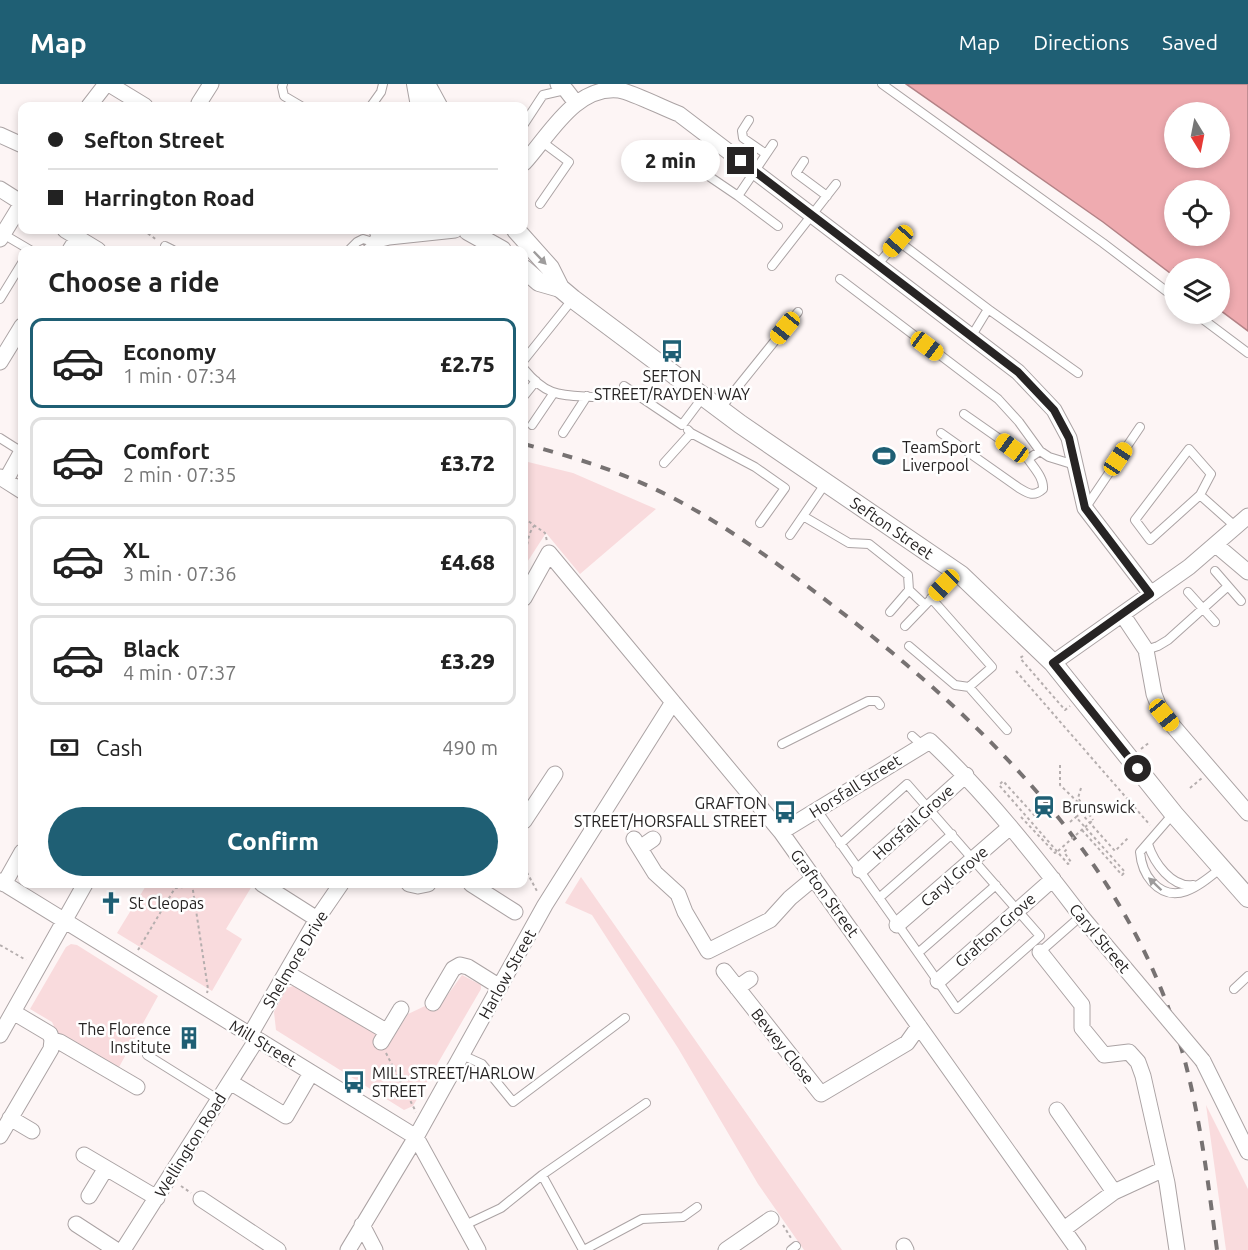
<!DOCTYPE html>
<html lang="en">
<head>
<meta charset="utf-8">
<style>
  :root { --surface:#fff; --page:#f2f2f2; --text:#222; --muted:#767676; --line:#e0e0e0; --accent:#1f5f74 }
  body { margin:0; font-family:Ubuntu,sans-serif; background:var(--page); color:var(--text); height:100vh; display:flex; flex-direction:column; font-size:22px; white-space:nowrap }
  * { box-sizing:border-box; margin:0 }
  p { font-size:20px; color:var(--muted) }
  .icon { flex:none; width:33px; height:33px; fill:none; stroke:currentColor; stroke-width:2; stroke-linecap:round; stroke-linejoin:round }
  .map { position:relative; flex:1; overflow:hidden }
  .details { position:absolute; left:18px; top:162px; width:510px; height:642px; display:flex; flex-direction:column; background:var(--surface); border-radius:12px; box-shadow:0 3px 9px #0003 }
  .details>* { flex:none }
  .banner { position:absolute; left:18px; top:18px; width:510px; height:132px; border-radius:12px; box-shadow:0 3px 9px #0003; display:grid; align-content:center; height:132px; padding:0 30px; background:var(--surface) }
  .needle { width:39px; rotate:170deg }
  .fabs { position:absolute; left:1164px; top:18px; display:grid; gap:12px }
  .fabs a { display:grid; place-items:center; width:66px; height:66px; border-radius:50%; background:var(--surface); box-shadow:0 3px 9px #0003; font-size:30px }
  .end { position:absolute; width:27px; height:27px; margin:-14px; border:8px solid #272424; background:#fff; box-shadow:0 0 0 3px #fff }
  .from { border-radius:50% }
  .bubble { position:absolute; height:42px; border-radius:21px; background:var(--surface); box-shadow:0 3px 9px #0003; font-size:20px; font-weight:800; line-height:42px; text-align:center }
  .car { position:absolute; width:18px; height:36px; margin:-18px -9px; border-radius:8px; box-shadow:0 0 4px 2px #0007; background:linear-gradient(#f5c518 24%,#345 0 40%,#f5c518 0 76%,#345 0 86%,#f5c518 0) }
  .banner b { display:flex; align-items:center; gap:21px; height:57px; font-size:22px }
  .banner b+b { border-top:2px solid var(--line) }
  .banner i { width:15px; height:15px; background:var(--text) }
  ul { padding:0; list-style:none }
  li { display:flex; align-items:center; gap:18px; height:90px; margin:0 12px 9px; padding:0 18px; border:3px solid var(--line); border-radius:12px }
  li div { flex:1 }
  li b { display:block; font-size:22px }
  li em { font-style:normal; font-weight:800 }
  li.current { border-color:var(--accent) }
  li>.icon { width:54px; height:54px; stroke-width:1.5 }
  h2 { padding:0 30px; font-size:27px; line-height:72px }
  .pay { display:flex; align-items:center; gap:15px; height:66px; padding:0 30px; font-size:22px }
  .pay p { margin-inline-start:auto }
  .action { display:flex; gap:12px; margin-top:auto; padding:12px 30px }
  .action a { flex:1; height:69px; border-radius:36px; background:var(--accent); color:#fff; font-size:24px; font-weight:800; line-height:69px; text-align:center }
  header { display:flex; align-items:center; gap:36px; box-sizing:border-box; height:84px; padding:0 30px; background:var(--accent); color:#fff }
  header strong { font-size:28px }
  nav { display:flex; gap:33px; margin-inline-start:auto; font-size:21px }
  .map>svg:first-child { display:block }
  .green { fill:#f9dbdd }
  .water { fill:#efabb0; stroke:#b38286; stroke-width:1.5; fill-rule:evenodd }
  .lines { fill:none; stroke-linecap:round; stroke-linejoin:round }
  .service-casing { stroke:#aba3a4; stroke-width:10 }
  .minor-casing { stroke:#aba3a4; stroke-width:17 }
  .tertiary-casing { stroke:#aba3a4; stroke-width:20 }
  .path { stroke:#b5aeae; stroke-width:2; stroke-dasharray:3 3; stroke-linecap:butt }
  .service { stroke:#fff; stroke-width:8 }
  .minor { stroke:#fff; stroke-width:15 }
  .tertiary { stroke:#fff; stroke-width:18 }
  .rail { stroke:#777272; stroke-width:4; stroke-dasharray:10 10; stroke-linecap:butt }
  .minor-bridge-casing { stroke:#aba3a4; stroke-width:17; stroke-linecap:butt }
  .path-bridge { stroke:#b5aeae; stroke-width:2; stroke-dasharray:3 3; stroke-linecap:butt }
  .minor-bridge { stroke:#fff; stroke-width:15 }
  .oneway { fill:#9e9c9c }
  .route { stroke:#272424; stroke-width:8 }
  .labels { text-anchor:middle; stroke-width:5; stroke-linejoin:round; paint-order:stroke }
  .poi-label { font-size:16px; fill:#272424; stroke:#fff; text-anchor:start }
  .street-label { font-size:16px; fill:#272424; stroke:#fff }
</style>
</head>
<body>
<header>
<strong>Map</strong>
<nav><a>Map</a><a>Directions</a><a>Saved</a></nav>
</header>
<div class="map">
<svg width="1248" height="1166" viewBox="0 0 1248 1166">
  <rect width="100%" height="100%" fill="#fdf5f5"/>
  <path class="green" d="M524 377 573 389 656 425 580 490 546 449 524 483Z
    M581 793 842 1166H804L758 1100 678 964 592 831 565 819Z
    M147 800H248L252 802 226 845 242 855 212 907 117 849Z
    M71 860 77 861 158 912 118 985 59 953 52 938 30 925 66 863Z
    M462 891 481 901V905L413 1022 404 1026 276 946 274 928 287 904 296 901 377 951 374 959 386 965 408 930 425 922 436 927Z
    M1206 1021 1248 1105V1166H1226Z"/>
  <path class="water" d="M906 0H1248V247L1220 226V184H1174V192L1103 138ZM1174 28H1220V74H1174ZM1174 106H1220V152H1174Z"/>
  <g class="lines">
    <g class="service-casing">
      <path id="service" d="M283 0 282 3 284 12 301 22
        M882 0 1103 159 1174 213
        M371 22 381 8 383 0
        M749 36 742 47 743 54 766 70
        M524 40 543 11 565 6
        M773 60 738 112 778 142
        M682 74 738 112
        M804 77 796 89 827 112
        M540 120 569 78 541 57
        M3 150 30 166
        M165 162 173 166
        M349 166 357 158 363 155 373 158
        M366 166 377 156 373 146
        M877 181 898 157 988 225 971 253
        M772 182 836 100
        M840 195 998 315 1019 338 1040 367 1049 373 1075 381
        M0 215 22 179
        M988 225 1078 289
        M1196 230 1248 269
        M524 276 572 216
        M524 285C547 313 560 311 593 313
        M624 302 682 341 703 313
        M524 312 536 297
        M720 325 798 228
        M964 330 1028 375 1040 367
        M532 341 553 310
        M563 349 587 312
        M691 349 755 383 785 404 760 439
        M941 349 1019 404C1029 410 1034 413 1043 405 1044 394 1034 384 1028 375
        M0 354 22 368
        M664 379 691 349 688 346
        M1200 411 1211 390 1189 365 1135 436 1150 456 1200 411 1236 443
        M1086 423 1140 343
        M803 432 849 459 869 460 908 491 909 506 890 528
        M790 451 825 400
        M1215 487 1241 517
        M909 506 925 521
        M1188 508 1215 538
        M931 514 992 583 969 603
        M905 542 957 488
        M909 562 955 601 969 603 1007 646
        M1146 566 1158 562 1168 556 1227 503
        M912 652 922 661
        M782 660 868 617H877L880 621
        M817 726C863 792 911 858 957 925L1040 852 907 700 840 760
        M1173 730 1140 768C1141 780 1144 789 1152 798 1175 823 1200 801 1221 784
        M1148 760C1154 779 1172 804 1193 801
        M879 814 952 750
        M1040 868 1081 832
        M918 869 996 801
        M1234 905 1248 892
        M147 971 219 1016
        M462 971 482 980 513 1018 625 934
        M542 1091 583 1166
        M465 1141 501 1124 542 1091 646 1019
        M584 1166 642 1135 683 1133 697 1123
        M791 1166 796 1162"/>
    </g>
    <g class="minor-casing">
      <path id="minor" d="M109 0 145 22
        M558 0 566 6 576 19
        M199 19 211 0
        M89 22 106 0
        M0 51 22 61
        M524 79C549 52 575 1 619 6 632 8 665 25 679 30L1018 288 1054 326 1069 354 1085 424 1151 510
        M0 105 22 119
        M65 146 98 166
        M0 155 22 119
        M377 156 389 153 455 146
        M70 166 78 153
        M0 278 22 242
        M0 393 22 407
        M6 396 22 367
        M1216 461 1248 488
        M524 514 549 469 781 748 1078 1166
        M1122 530 1146 566 1154 610 1159 623 1173 642 1248 729
        M1053 579 1189 483 1248 432
        M524 737 555 690
        M781 748 930 657C986 710 1034 770 1081 832
        M634 755 655 789 678 810 685 828 708 867 770 836 790 814 814 794
        M640 764 653 755
        M860 786 966 691
        M0 797 416 1053 478 1166
        M4 800 22 768
        M262 800 317 835
        M409 800 418 802 428 800
        M471 800 515 828
        M897 841 1010 743
        M1040 868 1082 921V944L1104 971 1129 968 1138 978 1143 992 1167 1099 1177 1166
        M724 887 821 1010 907 959 919 942
        M287 889 386 947
        M938 897 1053 795
        M737 904 750 895
        M433 919 453 885 460 881 468 883 500 903
        M0 951 85 800
        M250 951 317 835 341 800
        M52 956 60 958 137 1003
        M381 958 401 925
        M1203 977 1248 1068
        M230 998 286 1032 311 989
        M1057 1026 1114 1108
        M10 1034 32 1047
        M0 1052 51 965 52 956 50 950 13 928
        M84 1071 157 1114
        M89 1112 106 1084
        M201 1115 278 1166
        M76 1140 116 1166
        M362 1141 375 1166
        M1064 1145 1114 1108 1164 1085
        M904 1162 906 1166
        M123 1166 257 955
        M348 1166 416 1053 545 821 673 618
        M726 1166 771 1135"/>
    </g>
    <g class="tertiary-casing">
      <g id="tertiary">
        <path d="M416 0 420 22"/>
        <path d="M426 0 438 22"/>
        <path id="s1" d="M516 146 550 184 560 204 573 215 740 340 961 491 1053 579 1174 730 1248 814"/>
        <path d="M468 147 502 166"/>
        <path d="M524 185 539 198 560 204"/>
      </g>
    </g>
    <path class="path" d="M143 146 157 156
      M524 434 545 449 547 457
      M524 472C529 460 526 453 534 442
      M1023 572 1020 574 1065 626 1070 622
      M1016 587 1150 741
      M1141 665 1150 658
      M1060 681V701L1085 725 1081 729
      M1081 704 1078 714 1093 736
      M1190 704 1202 694
      M1039 728 1035 732 1003 697 999 701 1068 780 1071 778 1064 768 1067 765
      M1021 733 1055 769 1058 767
      M1070 738 1076 733
      M1082 746 1122 791 1125 788 1076 733 1081 729 1115 767 1128 754
      M524 783 538 809
      M192 800 208 905 207 909
      M0 861 26 876
      M138 866 175 804 208 800
      M386 969 416 1028
      M181 1102 191 1109
      M783 1141 791 1154"/>
    <use href="#service" class="service"/>
    <use href="#minor" class="minor"/>
    <use href="#tertiary" class="tertiary"/>
    <path class="rail" d="M524 360C562 370 600 381 637 397 703 425 762 468 819 511 958 616 1091 738 1159 900 1195 985 1205 1076 1217 1166"/>
    <g class="minor-bridge-casing">
      <path id="minor-bridge" d="M1081 832 1203 977"/>
    </g>
    <path class="path-bridge" d="M1058 767 1093 736"/>
    <use href="#minor-bridge" class="minor-bridge"/>
  </g>
  <defs><path id="oneway-solid" d="M-6-.8H1V-3.2L6.5 0L1 3.2V.8H-6Z" transform="scale(1.5)"/></defs>
  <g class="oneway">
    <use href="#oneway-solid" transform="translate(540 174) rotate(46)"/>
    <use href="#oneway-solid" transform="translate(1155 800) rotate(-136)"/>
  </g>
  <g class="lines">
    <path class="route" d="M741 77 1018 288 1054 326 1069 354 1085 424 1150 510 1053 579 1138 685"/>
  </g>
  <defs>
    <g id="bus-bare" transform="scale(1.8)"><path d="M-5-6H5V4H4V6H2V4H-2V6H-4V4H-5ZM-3.5-4V0h7V-4ZM-3.5 1.2v1.5H-2V1.2ZM2 1.2v1.5H3.5V1.2Z" fill="#1f5f74" stroke="#fff" stroke-width="2.5" paint-order="stroke"/></g>
    <g id="stadium-bare" transform="scale(1.8)"><path d="M0-5a6.5 5 0 1 0 0 10a6.5 5 0 1 0 0-10ZM-3.5-1.8h7v3.6h-7Z" fill="#1f5f74" stroke="#fff" stroke-width="2.5" paint-order="stroke"/></g>
    <g id="station-bare" transform="scale(1.8)"><path d="M-3-6H3Q5-6 5-4V2Q5 4 3 4L4.5 6H3L1.5 4h-3L-3 6H-4.5L-3 4Q-5 4-5 2V-4Q-5-6-3-6ZM-3.5-4v3h7v-3ZM-3.5 1v1.5H-2V1ZM2 1v1.5H3.5V1Z" fill="#1f5f74" stroke="#fff" stroke-width="2.5" paint-order="stroke"/></g>
    <g id="church-bare" transform="scale(1.8)"><path d="M-1.2-6h2.4v3.5h3.3v2.4h-3.3V6h-2.4V-.1h-3.3v-2.4h3.3Z" fill="#1f5f74" stroke="#fff" stroke-width="2.5" paint-order="stroke"/></g>
    <g id="building-bare" transform="scale(1.8)"><path d="M-4-6H4V6H1V3H-1V6H-4ZM-2.5-4.3h1.7v1.8h-1.7ZM.8-4.3h1.7v1.8H.8ZM-2.5-1h1.7V.8h-1.7ZM.8-1h1.7V.8H.8Z" fill="#1f5f74" stroke="#fff" stroke-width="2.5" paint-order="stroke"/></g>
  </defs>
  <g fill-rule="evenodd">
    <use href="#bus-bare" x="672" y="267"/>
    <use href="#stadium-bare" x="884" y="372"/>
    <use href="#station-bare" x="1044" y="723"/>
    <use href="#bus-bare" x="785" y="728"/>
    <use href="#church-bare" x="111" y="819"/>
    <use href="#building-bare" x="189" y="954"/>
    <use href="#bus-bare" x="354" y="998"/>
  </g>
  <g class="labels">
    <g class="poi-label">
      <text x="672" y="298" text-anchor="middle">SEFTON<tspan x="672" dy="18">STREET/RAYDEN WAY</tspan></text>
      <text x="902" y="369">TeamSport<tspan x="902" dy="18">Liverpool</tspan></text>
      <text x="767" y="725" text-anchor="end">GRAFTON<tspan x="767" dy="18">STREET/HORSFALL STREET</tspan></text>
      <text x="1062" y="729">Brunswick</text>
      <text x="129" y="825">St Cleopas</text>
      <text x="171" y="951" text-anchor="end">The Florence<tspan x="171" dy="18">Institute</tspan></text>
      <text x="372" y="995">MILL STREET/HARLOW<tspan x="372" dy="18">STREET</tspan></text>
    </g>
    <g class="street-label">
      <text dy="6" stroke="none"><textPath href="#s1" startOffset="483">Sefton Street</textPath></text>
      <text transform="translate(855 702) rotate(-32)" y="6">Horsfall Street</text>
      <text transform="translate(913 738) rotate(-42)" y="6">Horsfall Grove</text>
      <text transform="translate(954 792) rotate(-41)" y="6">Caryl Grove</text>
      <text transform="translate(825 809) rotate(54)" y="6">Grafton Street</text>
      <text transform="translate(995 846) rotate(-42)" y="6">Grafton Grove</text>
      <text transform="translate(1100 854) rotate(50)" y="6">Caryl Street</text>
      <text transform="translate(295 875) rotate(-59)" y="6">Shelmore Drive</text>
      <text transform="translate(507 890) rotate(-61)" y="6">Harlow Street</text>
      <text transform="translate(263 959) rotate(31)" y="6">Mill Street</text>
      <text transform="translate(783 962) rotate(52)" y="6">Bewey Close</text>
      <text transform="translate(190 1061) rotate(-58)" y="6">Wellington Road</text>
    </g>
  </g>
</svg>
<div class="fabs">
<a><svg class="needle" viewBox="-14 -14 28 28"><path d="M0-13l5 13h-10z" fill="#e53935"/><path d="M0 13l5-13h-10z" fill="#767676"/></svg></a>
<a><svg class="icon" aria-label="locate" viewBox="0 0 24 24"><circle cx="12" cy="12" r="6"/><path d="M12 2v4M12 18v4M2 12h4M18 12h4"/></svg></a>
<a><svg class="icon" aria-label="layers" viewBox="0 0 24 24"><path d="M12 4l9 5-9 5-9-5zM3 14l9 5 9-5"/></svg></a>
</div>
<i class="end from" style="left:1138px;top:685px"></i>
<i class="end" style="left:741px;top:77px"></i>
<div class="bubble" style="left:621px;top:56px;width:99px">2 min</div>
<i class="car" style="left:898px;top:157px;rotate:221deg"></i>
<i class="car" style="left:785px;top:244px;rotate:219deg"></i>
<i class="car" style="left:927px;top:262px;rotate:127deg"></i>
<i class="car" style="left:1012px;top:364px;rotate:306deg"></i>
<i class="car" style="left:1118px;top:375px;rotate:34deg"></i>
<i class="car" style="left:944px;top:501px;rotate:224deg"></i>
<i class="car" style="left:1164px;top:631px;rotate:141deg"></i>
<div class="banner">
<b><i class="from"></i>Sefton Street</b>
<b><i></i>Harrington Road</b>
</div>
<section class="details">
<h2>Choose a ride</h2>
<ul>
<li class="current"><svg class="icon" aria-label="car" viewBox="0 0 24 24"><path d="M5 17H2v-5l4-1 3-4h7l3 4 3 1v5h-3M9 17h6M6 11h13"/><circle cx="7" cy="17" r="2"/><circle cx="17" cy="17" r="2"/></svg><div><b>Economy</b><p>1 min · 07:34</p></div><em>£2.75</em></li>
<li><svg class="icon" aria-label="car" viewBox="0 0 24 24"><path d="M5 17H2v-5l4-1 3-4h7l3 4 3 1v5h-3M9 17h6M6 11h13"/><circle cx="7" cy="17" r="2"/><circle cx="17" cy="17" r="2"/></svg><div><b>Comfort</b><p>2 min · 07:35</p></div><em>£3.72</em></li>
<li><svg class="icon" aria-label="car" viewBox="0 0 24 24"><path d="M5 17H2v-5l4-1 3-4h7l3 4 3 1v5h-3M9 17h6M6 11h13"/><circle cx="7" cy="17" r="2"/><circle cx="17" cy="17" r="2"/></svg><div><b>XL</b><p>3 min · 07:36</p></div><em>£4.68</em></li>
<li><svg class="icon" aria-label="car" viewBox="0 0 24 24"><path d="M5 17H2v-5l4-1 3-4h7l3 4 3 1v5h-3M9 17h6M6 11h13"/><circle cx="7" cy="17" r="2"/><circle cx="17" cy="17" r="2"/></svg><div><b>Black</b><p>4 min · 07:37</p></div><em>£3.29</em></li>
</ul>
<div class="pay"><svg class="icon" aria-label="cash" viewBox="0 0 24 24"><path d="M3 7h18v10H3z"/><circle cx="12" cy="12" r="2"/></svg>Cash<p>490 m</p></div>
<div class="action"><a>Confirm</a></div>
</section>
</div>
</body>
</html>
